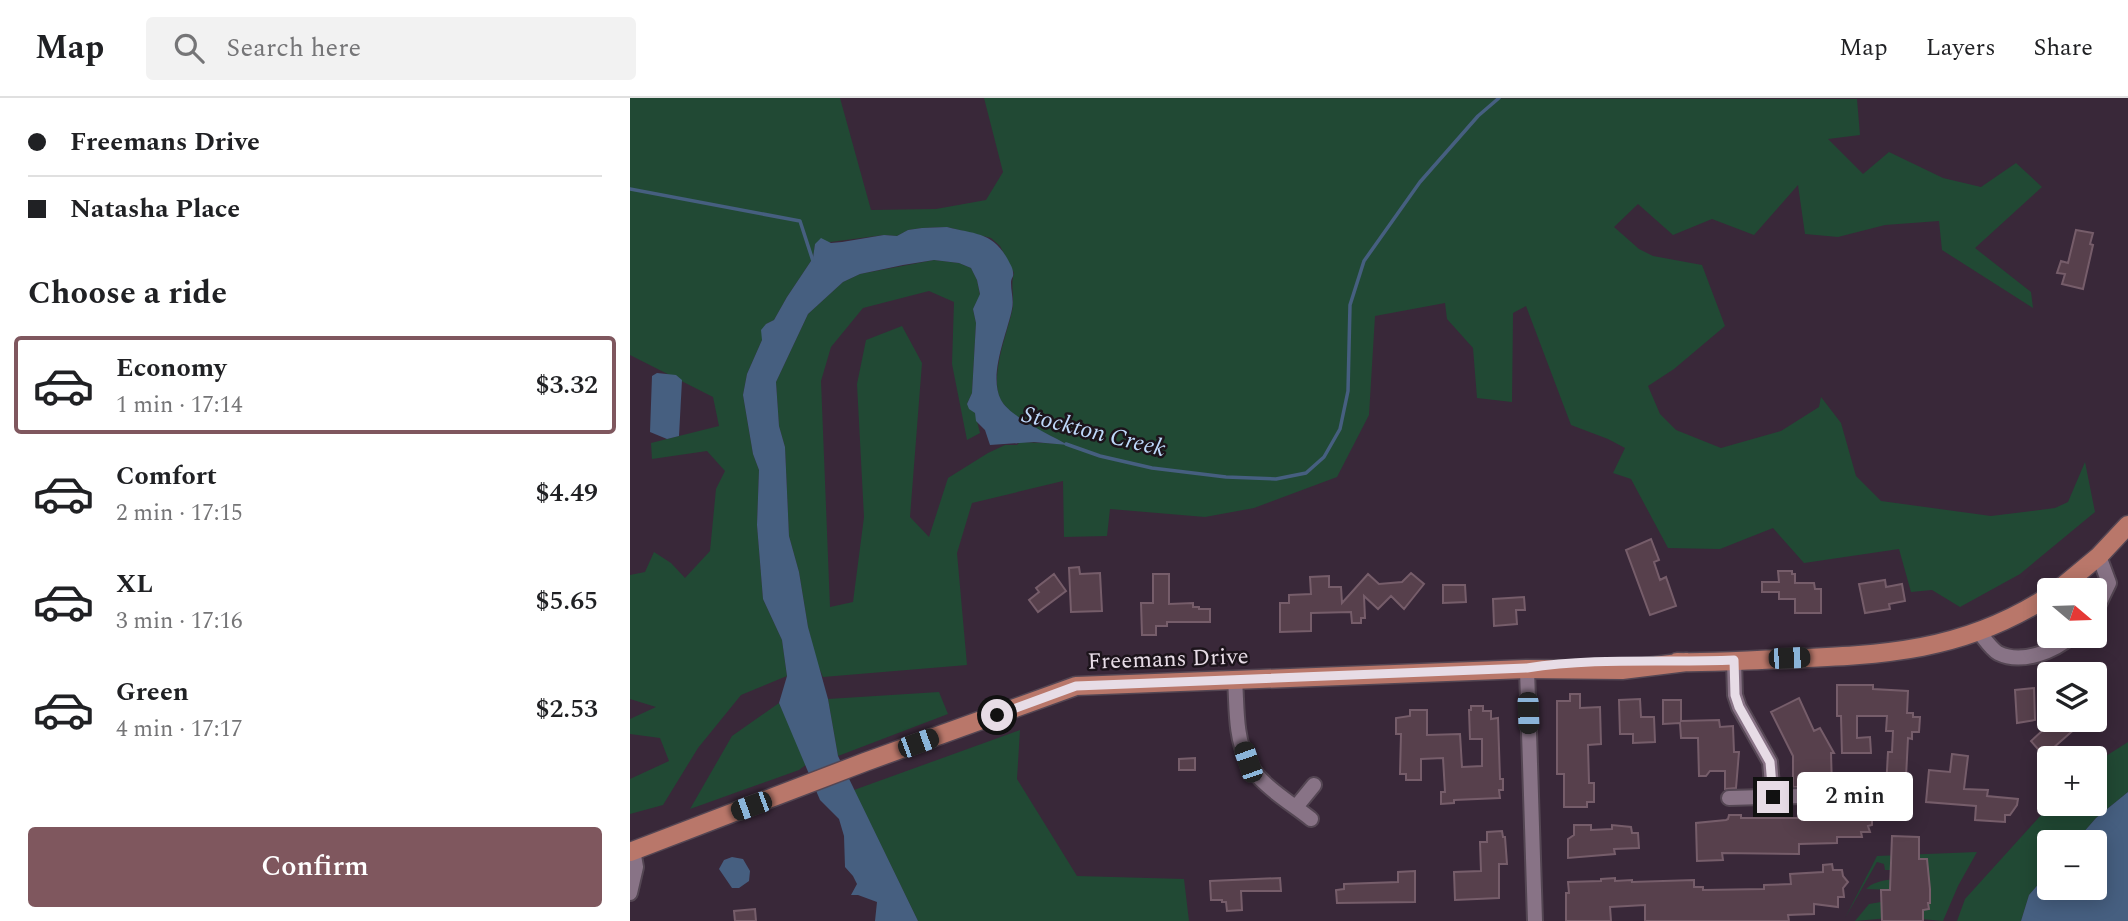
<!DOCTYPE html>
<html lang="en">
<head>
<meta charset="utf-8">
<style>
  :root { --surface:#fff; --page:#f2f2f2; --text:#202124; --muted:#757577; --line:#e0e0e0; --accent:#7f575e }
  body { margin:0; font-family:Spectral,serif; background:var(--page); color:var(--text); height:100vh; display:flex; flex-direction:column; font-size:26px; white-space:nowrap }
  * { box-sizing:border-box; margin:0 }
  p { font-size:23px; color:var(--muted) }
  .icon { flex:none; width:38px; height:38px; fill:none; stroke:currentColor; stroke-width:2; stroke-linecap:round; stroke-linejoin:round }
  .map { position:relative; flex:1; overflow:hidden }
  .details { display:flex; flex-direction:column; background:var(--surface); width:630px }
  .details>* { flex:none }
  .banner { display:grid; align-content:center; height:154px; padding:0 28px; background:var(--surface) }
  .needle { width:46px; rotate:109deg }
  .buttons { position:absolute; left:1407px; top:480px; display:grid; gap:14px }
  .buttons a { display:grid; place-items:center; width:70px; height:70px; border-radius:7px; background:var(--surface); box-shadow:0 4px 18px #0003; font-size:35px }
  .end { position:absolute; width:32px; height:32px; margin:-16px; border:9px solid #e7dce6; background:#111; box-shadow:0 0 0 4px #111 }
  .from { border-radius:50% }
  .bubble { position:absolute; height:49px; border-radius:7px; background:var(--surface); box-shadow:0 4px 18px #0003; font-size:23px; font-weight:600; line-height:49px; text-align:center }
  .car { position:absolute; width:21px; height:42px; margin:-21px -10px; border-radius:9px; box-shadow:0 0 5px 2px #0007; background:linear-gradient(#222 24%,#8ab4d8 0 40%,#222 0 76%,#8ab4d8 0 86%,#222 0) }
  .banner b { display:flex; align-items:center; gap:24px; height:66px; font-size:26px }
  .banner b+b { border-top:2px solid var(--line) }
  .banner i { width:18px; height:18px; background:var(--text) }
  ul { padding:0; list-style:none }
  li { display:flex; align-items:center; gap:21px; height:98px; margin:0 14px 10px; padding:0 14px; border:4px solid transparent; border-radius:7px }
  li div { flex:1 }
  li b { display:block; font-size:26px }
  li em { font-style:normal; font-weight:600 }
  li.selected { border-color:var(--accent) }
  li>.icon { width:63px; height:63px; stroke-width:1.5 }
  h2 { padding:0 28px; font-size:32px; line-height:84px }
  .button { display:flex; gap:14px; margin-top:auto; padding:14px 28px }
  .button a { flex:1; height:80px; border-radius:7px; background:var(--accent); color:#fff; font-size:28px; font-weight:600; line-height:80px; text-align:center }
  header { display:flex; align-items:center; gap:42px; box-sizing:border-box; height:98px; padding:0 35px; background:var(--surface); border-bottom:2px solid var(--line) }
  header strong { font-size:33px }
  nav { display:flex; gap:38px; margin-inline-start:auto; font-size:24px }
  .search { width:490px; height:63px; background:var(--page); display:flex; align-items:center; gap:18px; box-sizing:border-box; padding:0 24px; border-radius:7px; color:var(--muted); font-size:26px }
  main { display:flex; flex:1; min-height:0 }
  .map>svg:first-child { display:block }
  .green { fill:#214934 }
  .water { fill:#465f80 }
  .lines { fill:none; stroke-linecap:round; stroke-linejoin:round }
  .stream { stroke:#465f80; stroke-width:3.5 }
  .building { fill:#57404c; stroke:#765d6a; stroke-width:2 }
  .minor-casing { stroke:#544653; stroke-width:18 }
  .major-casing { stroke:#544653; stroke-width:21 }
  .minor { stroke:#887386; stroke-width:14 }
  .major { stroke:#b9776a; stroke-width:18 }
  .route { stroke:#e7dce6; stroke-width:9 }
  .labels { text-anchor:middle; stroke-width:5; stroke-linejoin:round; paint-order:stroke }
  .street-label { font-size:23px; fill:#e7dce6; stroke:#1c141b }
  .water-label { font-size:24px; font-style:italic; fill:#bed8fa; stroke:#1c141b }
</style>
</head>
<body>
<header>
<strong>Map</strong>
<div class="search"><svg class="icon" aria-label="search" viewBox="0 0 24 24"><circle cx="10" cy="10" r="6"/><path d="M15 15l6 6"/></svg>Search here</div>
<nav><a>Map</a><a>Layers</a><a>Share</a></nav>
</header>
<main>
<section class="details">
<div class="banner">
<b><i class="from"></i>Freemans Drive</b>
<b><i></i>Natasha Place</b>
</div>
<h2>Choose a ride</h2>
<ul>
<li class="selected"><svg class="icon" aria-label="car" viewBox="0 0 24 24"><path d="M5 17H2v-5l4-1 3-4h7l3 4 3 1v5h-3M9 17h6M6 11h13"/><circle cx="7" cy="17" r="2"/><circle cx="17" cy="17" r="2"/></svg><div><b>Economy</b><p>1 min · 17:14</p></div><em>$3.32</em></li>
<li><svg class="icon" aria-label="car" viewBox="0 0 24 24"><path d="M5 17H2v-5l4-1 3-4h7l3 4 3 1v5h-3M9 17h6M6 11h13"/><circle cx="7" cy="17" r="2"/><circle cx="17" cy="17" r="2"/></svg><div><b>Comfort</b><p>2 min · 17:15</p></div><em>$4.49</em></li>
<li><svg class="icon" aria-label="car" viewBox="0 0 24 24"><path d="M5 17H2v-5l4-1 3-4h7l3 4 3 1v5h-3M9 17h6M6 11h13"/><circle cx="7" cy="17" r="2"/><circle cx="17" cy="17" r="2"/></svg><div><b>XL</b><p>3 min · 17:16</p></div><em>$5.65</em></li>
<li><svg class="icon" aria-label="car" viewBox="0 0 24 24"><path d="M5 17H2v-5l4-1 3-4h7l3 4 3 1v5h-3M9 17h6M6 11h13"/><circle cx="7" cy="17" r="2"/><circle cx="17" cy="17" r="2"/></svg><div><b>Green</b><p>4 min · 17:17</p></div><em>$2.53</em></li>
</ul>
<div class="button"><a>Confirm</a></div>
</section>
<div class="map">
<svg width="1498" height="823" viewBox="0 0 1498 823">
  <rect width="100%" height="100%" fill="#392839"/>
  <path class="green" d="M0 0H210L241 112 306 111 356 102 373 74 354 0 1227 1 1230 37 1198 41 1233 76 1259 54 1313 80 1351 89 1386 65 1412 89 1345 150 1401 194 1403 210 1312 152 1309 123 1255 127 1208 139 1175 136 1168 87 1124 137 1082 121 1043 137 1008 106 984 129 1009 151 1023 158 1072 167 1095 228 1044 271 1018 288 1030 316 1046 332 1091 350 1151 333 1189 309 1191 299 1211 325 1226 378 1251 403 1361 418 1425 410 1438 404 1455 364 1465 414 1390 476 1330 509 1302 492 1281 494 1269 451 1174 465 1143 430 1090 451 1038 450 1001 381 983 375 995 350 978 341 941 327 896 208 883 215 882 304 847 300 843 250 817 221 815 205 745 218 739 317 707 379 624 410 575 419 480 411 477 438 434 439 433 383 342 405 327 455 337 567 193 579 187 565 178 529 169 474 159 438 155 349 149 328 146 284 178 216 213 184 230 176 304 162 329 165 341 170 347 182 350 197 343 211 346 225 342 295 337 306 345 315 350 335 337 342 322 266 324 204 299 193 233 210 201 249 191 283 200 509 223 504 234 419 227 286 236 242 272 228 292 265 280 419 299 439 318 380 358 355 375 347H387L390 344 436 346C416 335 386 323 372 304 358 282 377 236 382 213 385 199 380 188 384 175L370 148 361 140 317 129 292 130 278 132 267 138 254 137 185 146 183 160 157 199 144 222 136 226 132 242 117 276 113 297 123 356 129 372 127 427 133 501 152 542 157 578 111 597 68 650 33 707 0 716V681L39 663 30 640 0 636V621L26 609 0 601V477L15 474 24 454 41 465 55 480 80 453 86 391 95 373 77 353 22 361 21 345 89 328 83 299 0 257Z
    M309 594 318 616 208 658 198 601Z
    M149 605 177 666 169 672 60 711 102 638Z
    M390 632 387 681 447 778 554 781 559 823H288L224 692Z
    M1498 644V694L1466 720 1445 744H1419V774L1399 797 1391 823H1327L1335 801 1422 705H1465V665Z
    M1347 754 1328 788 1313 823 1270 819 1225 823 1239 806 1251 804 1263 792 1236 791C1247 779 1280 780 1297 778V761L1261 762 1260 772H1255L1254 766 1247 764 1215 820 1247 758Z"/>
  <path class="water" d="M317 129C344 136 362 134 377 160 379 164 383 170 383 174 384 180 381 179 381 185 381 194 384 202 382 211 377 236 358 277 371 302 380 319 421 337 438 347L404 344 360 347 355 332 346 323 345 315 339 311 337 306 342 295 346 225 343 211 350 196 347 182 341 170 329 165 304 162 273 167 230 176 213 184 178 216 146 284 149 328 155 349 159 438 169 474 178 529 198 601 208 658 288 823H245L247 804 228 797H221L227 786 223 778 215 769 214 738 209 721 190 702 149 605 157 578 152 542 133 501 127 427 129 372 123 356 113 297 117 276 132 242 131 232 136 226 144 222 157 199 183 160 185 146 191 140 201 145 212 144 254 137 267 138 278 132 292 130Z
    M27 275 46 277 52 282 49 338 37 341 20 334 22 278Z
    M1498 694V823H1391L1399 797 1419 774V789H1465V744H1445L1466 720Z
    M102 759 113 761 120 773 119 783 109 790H102L89 771 94 762Z"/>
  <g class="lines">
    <path class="stream" d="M0 91 170 123 183 163
      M436 346 470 358 522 370 596 379 646 381 676 375 694 359 710 331 718 293 720 207 734 163 790 84 848 18 869 0"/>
  </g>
  <path class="building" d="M1446 132 1463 135 1460 146 1463 147 1453 191 1432 186 1435 176 1427 175 1431 163 1438 165Z
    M1021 441 1029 462 1024 464 1030 482 1036 479 1046 508 1020 517 996 452Z
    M449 469 450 476 470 475 472 513 441 514 439 470Z
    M1148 473H1162V476H1165V485H1184L1185 491H1191V515H1165V501H1149V494H1132V484H1149Z
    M781 475 794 486 774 511 761 498 748 511 734 498 735 520H731V525H722L721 514 681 515V533L650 534V505H659V497L681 496 680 479 699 478V489H711L712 505 738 476 749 486 772 484Z
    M424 476 436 493 408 514 399 502 409 494 406 490Z
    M523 476H539V506L563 505V509H569V511H580V524H537V528H526V537H512L511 505H523Z
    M1255 482 1256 489 1272 486 1275 503 1259 506 1260 511 1235 515 1229 486Z
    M813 487H835L836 504 813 505Z
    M894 499 895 512H886L887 526 864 528 863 501Z
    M1207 587H1243V591L1278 593 1277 615H1283V619H1290L1289 634H1282V641L1278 640 1274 719 1242 717V727L1238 728 1240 734H1231L1232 739H1207V745L1169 746V756L1092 755 1093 762 1067 763 1066 725 1096 722 1098 721 1099 717H1111V720H1183L1182 689H1163V658L1141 614 1169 600 1184 633 1190 630 1204 655H1201L1202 689 1227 685 1230 691 1256 690 1258 654H1262L1263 633H1256L1257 618H1227V640L1240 639 1241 655H1212L1211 618H1207Z
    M1404 590 1405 622 1387 625 1385 592Z
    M940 596H950V610L970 609 971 646 958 647 959 685H964V704H957V709H934V676H927V603H940Z
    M1010 601 1011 619H1024L1025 644 1003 645V636H990L989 602Z
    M1033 602H1051V623L1089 622 1090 629 1103 628 1104 654H1109L1106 690 1095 691V673H1080L1076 678H1069L1068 640H1051L1050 625 1033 626Z
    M841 608H853V613H861V621L868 620 870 681H873V692H869L870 700 824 702V705L811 706V694H815L813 660 791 661V682H776V676H770L771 636H766V620L780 618V612H797V637L830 636 832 669 852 668V641H840L839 612H841Z
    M1425 621H1456L1414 658 1401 643Z
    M1322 656 1338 658 1334 691 1358 692 1357 698 1388 701 1387 707 1380 717H1375V724L1345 722 1346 708 1296 704 1299 672 1320 674Z
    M565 660V672H549V661Z
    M944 727H961V732L982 731V727L1001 729 1002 735H1008L1009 750 984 751 985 756 938 760V741L944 737Z
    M872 733 873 739H875L877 766H869V800L825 802 824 774 851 773 850 744H857V734Z
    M1262 738 1289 739V761H1297L1300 791V805H1298L1299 811 1293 812V823H1252L1251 792H1260Z
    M1202 766 1203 772H1212L1213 778 1218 784 1213 790 1214 799H1208V809L1184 806V816L1158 817 1159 823H1015V807L980 809 981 823H936V795H939L938 784 971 783V781L985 780V783L1002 782V784L1064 782V789H1073V792L1134 791V787L1161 786 1160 776 1193 774V767Z
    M785 773V804L707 805 706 792 714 791V786L768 784V774Z
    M650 780 651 793H611L612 812 597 813 596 804H592V802H581L580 783Z
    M125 811 126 823H105L104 813Z"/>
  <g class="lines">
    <g class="minor-casing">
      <path id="minor" d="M1465 514 1479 485 1469 458
        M1349 534C1354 540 1361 551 1368 555 1392 567 1425 553 1443 537
        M1104 562 1105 597 1109 609 1140 664 1143 699
        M897 571 905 823
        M605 582C607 608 605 638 617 662 629 687 660 704 681 721
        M1099 700 1173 698
        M666 709 684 687
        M0 795 6 769 3 752"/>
    </g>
    <g class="major-casing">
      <path id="major" d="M1428 492 1469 458 1498 427
        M1047 564C1082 565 1118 562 1154 561 1253 557 1333 554 1419 498
        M0 754 235 664 446 588 897 571 992 572 1057 564"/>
    </g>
    <use href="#minor" class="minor"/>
    <use href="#major" class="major"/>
  </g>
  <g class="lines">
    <path class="route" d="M367 617 446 588 897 570C966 559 1035 565 1104 562L1105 597 1109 609 1140 664 1143 699"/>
  </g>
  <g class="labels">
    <g class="street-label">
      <text transform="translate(538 560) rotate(-2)" y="8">Freemans Drive</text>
    </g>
    <g class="water-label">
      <text transform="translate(464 333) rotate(14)" y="8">Stockton Creek</text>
    </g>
  </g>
</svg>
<div class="buttons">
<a><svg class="needle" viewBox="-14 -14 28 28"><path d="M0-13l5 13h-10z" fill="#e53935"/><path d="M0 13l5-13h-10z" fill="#757577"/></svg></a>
<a><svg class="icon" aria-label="layers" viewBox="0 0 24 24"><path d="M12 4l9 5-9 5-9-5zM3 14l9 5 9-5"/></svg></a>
<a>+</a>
<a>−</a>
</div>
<i class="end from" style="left:367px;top:617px"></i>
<i class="end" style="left:1143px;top:699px"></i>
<div class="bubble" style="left:1167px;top:674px;width:116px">2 min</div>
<i class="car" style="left:1159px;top:560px;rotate:88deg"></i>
<i class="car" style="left:898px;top:615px;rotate:178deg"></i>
<i class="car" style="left:288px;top:645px;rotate:70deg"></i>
<i class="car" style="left:618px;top:664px;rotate:341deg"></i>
<i class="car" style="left:121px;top:708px;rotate:250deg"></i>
</div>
</main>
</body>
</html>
